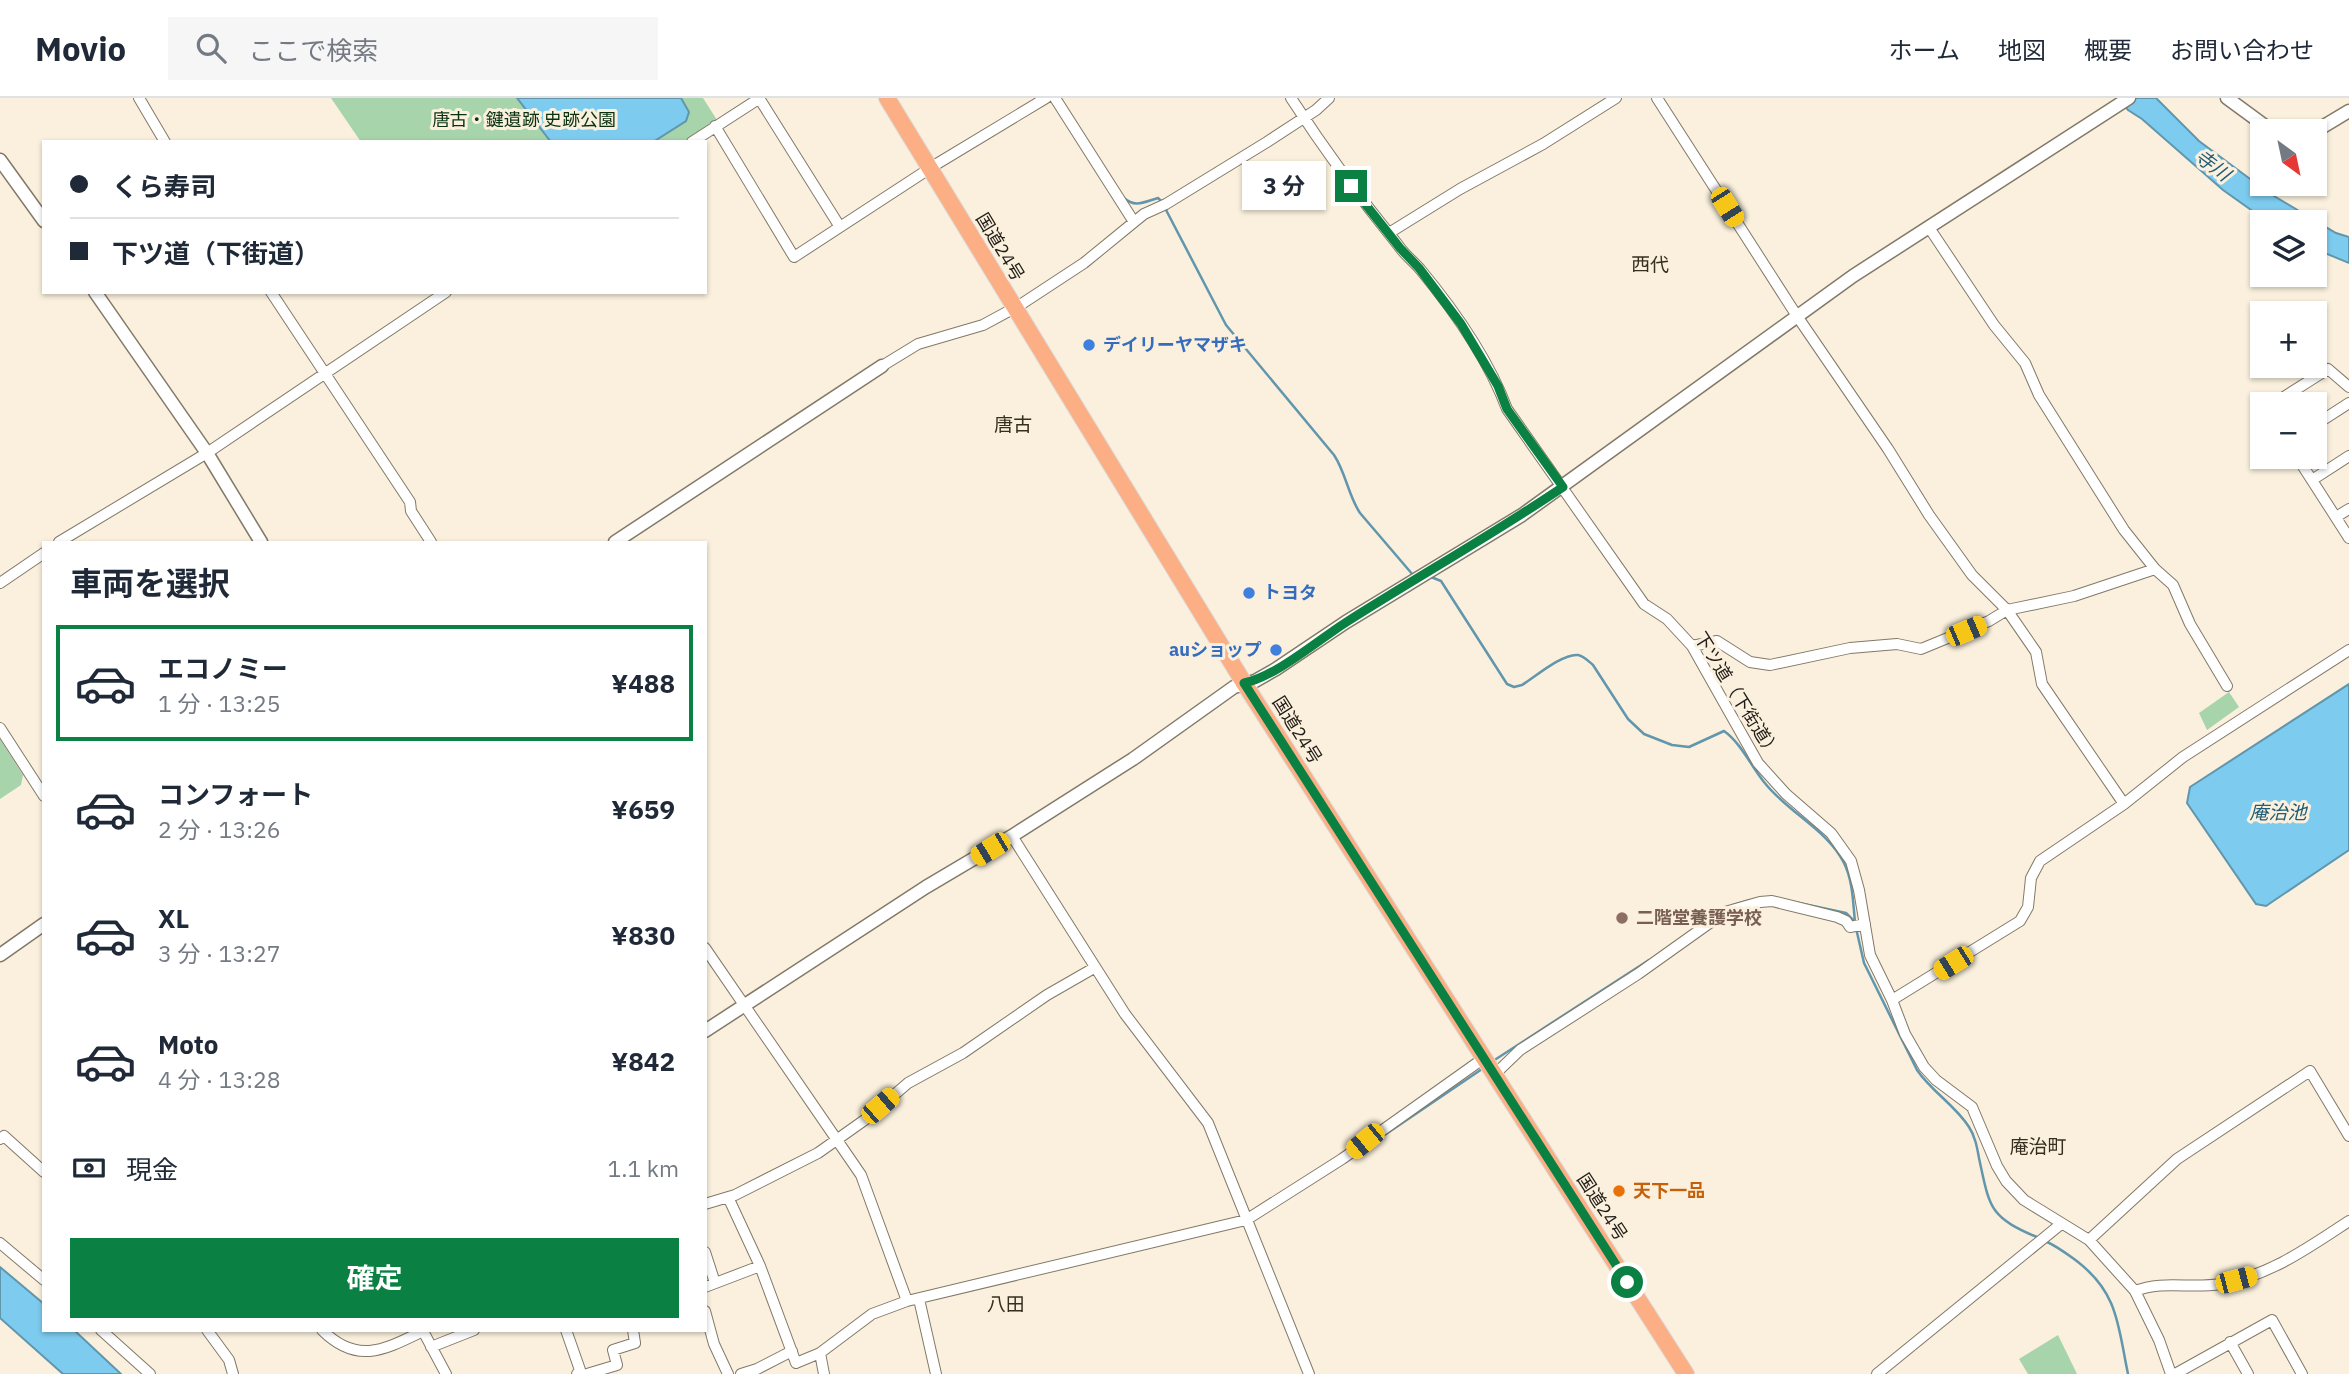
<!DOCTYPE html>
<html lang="ja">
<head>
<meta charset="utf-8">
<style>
  :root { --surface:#fff; --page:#f6f6f7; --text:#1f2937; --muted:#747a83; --line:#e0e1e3; --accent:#0b8043 }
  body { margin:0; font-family:"IBM Plex Sans","Noto Sans JP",sans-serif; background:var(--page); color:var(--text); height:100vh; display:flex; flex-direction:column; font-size:26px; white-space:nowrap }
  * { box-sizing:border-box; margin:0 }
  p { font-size:23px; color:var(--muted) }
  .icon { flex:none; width:38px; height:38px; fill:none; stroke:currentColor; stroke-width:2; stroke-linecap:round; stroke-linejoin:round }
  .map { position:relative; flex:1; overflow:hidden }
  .details { position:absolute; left:42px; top:443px; width:665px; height:791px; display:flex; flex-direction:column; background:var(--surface); border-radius:0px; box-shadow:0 2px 5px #0004 }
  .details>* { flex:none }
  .guide { position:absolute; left:42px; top:42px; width:665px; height:154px; border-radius:0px; box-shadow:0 2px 5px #0004; display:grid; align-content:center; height:154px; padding:0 28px; background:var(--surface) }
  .needle { width:46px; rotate:147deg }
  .fabs { position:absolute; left:2250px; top:21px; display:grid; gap:14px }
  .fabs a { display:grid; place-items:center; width:77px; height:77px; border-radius:0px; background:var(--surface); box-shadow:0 2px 5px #0004; font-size:35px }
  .end { position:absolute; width:32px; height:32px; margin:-16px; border:9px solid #0b8043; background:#fff; box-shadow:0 0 0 4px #fff }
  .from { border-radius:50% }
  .bubble { position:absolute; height:49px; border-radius:0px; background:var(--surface); box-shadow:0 2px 5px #0004; font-size:23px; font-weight:700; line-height:49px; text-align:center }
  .car { position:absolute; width:21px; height:42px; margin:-21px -10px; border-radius:9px; box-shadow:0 0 5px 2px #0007; background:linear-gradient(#f5c518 24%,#345 0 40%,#f5c518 0 76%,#345 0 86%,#f5c518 0) }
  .guide b { display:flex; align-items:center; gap:24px; height:66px; font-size:26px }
  .guide b+b { border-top:2px solid var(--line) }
  .guide i { width:18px; height:18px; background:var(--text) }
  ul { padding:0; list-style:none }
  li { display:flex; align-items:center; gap:21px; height:116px; margin:0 14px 10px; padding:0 14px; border:4px solid transparent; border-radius:0px }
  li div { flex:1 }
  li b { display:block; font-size:26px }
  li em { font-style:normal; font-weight:700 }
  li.selected { border-color:var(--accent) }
  li>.icon { width:63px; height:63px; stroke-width:1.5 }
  h2 { padding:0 28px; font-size:32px; line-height:84px }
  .pay { display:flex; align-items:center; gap:18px; height:77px; padding:0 28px; font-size:26px }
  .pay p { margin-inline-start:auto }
  .primary-button { display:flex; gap:14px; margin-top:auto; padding:14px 28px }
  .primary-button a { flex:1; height:80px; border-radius:0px; background:var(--accent); color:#fff; font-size:28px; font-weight:700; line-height:80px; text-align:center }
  header { display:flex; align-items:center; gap:42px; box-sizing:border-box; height:98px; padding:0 35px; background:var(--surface); border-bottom:2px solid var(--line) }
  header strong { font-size:33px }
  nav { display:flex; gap:38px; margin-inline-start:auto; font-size:24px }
  .search { width:490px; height:63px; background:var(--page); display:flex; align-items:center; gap:18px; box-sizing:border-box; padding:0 24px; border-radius:0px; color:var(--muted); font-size:26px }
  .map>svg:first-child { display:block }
  .green { fill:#a7d4ab }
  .water { fill:#7dcbee; stroke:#6196ad; stroke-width:2 }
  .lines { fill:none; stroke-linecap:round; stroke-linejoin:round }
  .stream { stroke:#6196ad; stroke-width:2.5 }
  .minor-casing { stroke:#827968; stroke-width:12 }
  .tertiary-casing { stroke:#827968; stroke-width:15 }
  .trunk-casing { stroke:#dbdbda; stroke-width:18 }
  .minor { stroke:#fff; stroke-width:10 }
  .tertiary { stroke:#fff; stroke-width:12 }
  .trunk { stroke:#fcae84; stroke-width:16 }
  .route { stroke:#0b8043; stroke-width:9 }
  .shop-dot { fill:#3f7fe0; stroke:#faf0dd; stroke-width:2.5 }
  .education-dot { fill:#8d6e63; stroke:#faf0dd; stroke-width:2.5 }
  .food-dot { fill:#e8710a; stroke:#faf0dd; stroke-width:2.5 }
  .labels { text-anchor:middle; stroke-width:6; stroke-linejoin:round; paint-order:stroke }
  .park-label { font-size:18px; fill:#083212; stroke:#faf0dd }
  .street-label { font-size:18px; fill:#1f1b15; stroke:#faf0dd }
  .shop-label { font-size:18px; font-weight:bold; fill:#366cbe; stroke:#faf0dd; text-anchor:start }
  .education-label { font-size:18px; font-weight:bold; fill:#785e54; stroke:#faf0dd; text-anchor:start }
  .food-label { font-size:18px; font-weight:bold; fill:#c56008; stroke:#faf0dd; text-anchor:start }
  .water-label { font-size:19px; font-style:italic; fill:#215d76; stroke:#faf0dd }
  .neighbourhood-label { font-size:19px; fill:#362e1f; stroke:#faf0dd }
</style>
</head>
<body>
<header>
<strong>Movio</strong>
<div class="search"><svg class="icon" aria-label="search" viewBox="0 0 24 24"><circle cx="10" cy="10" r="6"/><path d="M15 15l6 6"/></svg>ここで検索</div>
<nav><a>ホーム</a><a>地図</a><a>概要</a><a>お問い合わせ</a></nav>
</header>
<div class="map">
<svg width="2349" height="1276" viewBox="0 0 2349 1276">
  <rect width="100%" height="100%" fill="#faf0dd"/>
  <path class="green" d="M331 0H703L717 22 684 44H361Z
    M2229 594 2239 609 2207 632 2199 615Z
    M0 641 23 677 21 687 0 701Z
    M2058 1237 2077 1276H2028L2019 1261Z"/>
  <path class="water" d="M517 0H681L689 14 686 23 653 44H551Z
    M2118 0H2156L2199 43 2269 95 2336 135 2349 139V165L2315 151V124H2268L2223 92 2142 21 2128 12Z
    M2349 586V752L2266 808 2256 806 2187 705 2190 689Z
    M0 1169 44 1206V1232H74L121 1276H63L0 1220Z"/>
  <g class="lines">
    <path class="stream" d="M1124 100C1135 110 1144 104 1158 100L1162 104
      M1165 110 1226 227 1334 357C1346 375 1348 397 1360 415L1413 477
      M1431 479 1441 483 1507 586 1514 589 1522 587C1535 579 1563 555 1578 557 1584 558 1588 563 1593 567L1628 621 1644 636 1672 647 1689 649 1724 633C1741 645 1751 668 1764 684 1787 714 1827 731 1844 765 1853 783 1853 805 1855 824
      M1771 799 1846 815 1853 822
      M1733 807 1750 802
      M1856 830 1864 865 1917 972C1932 994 1955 1007 1969 1029 1975 1038 1977 1049 1979 1060 1990 1111 1989 1119 2039 1140
      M1493 963 1649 862
      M1386 1036 1485 969
      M2045 1143C2057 1148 2067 1156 2078 1164 2119 1196 2118 1229 2128 1276"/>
    <g class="minor-casing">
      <path id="minor" d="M139 0 165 44
        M759 0 840 129
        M1055 0 1134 124
        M1291 0C1324 51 1360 100 1398 147 1404 156 1413 163 1420 171 1454 212 1488 260 1507 311L1644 506 1667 521 1692 548 1758 665 1786 696 1831 735 1851 763 1859 792 1870 857 1892 902 1905 936 1924 969 1936 982 1972 1009 1997 1068 2006 1083 2024 1102 2089 1142 2135 1193 2159 1242 2171 1276
        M1657 0 1797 218 1888 351 1929 417 1972 477 2007 512 2036 554 2042 586 2124 706
        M715 28 794 159 935 67 1046 0
        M692 44 760 0
        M1930 131 1994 227 2025 265 2039 297 2124 432 2155 471 2173 487 2190 526 2227 588
        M1389 135 1460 91 1543 46 1616 0
        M271 194 410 404 411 413 431 444
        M882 268 918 246 983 227 1020 207 1084 165 1144 116 1166 106 1267 44 1316 12 1329 0
        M2273 306 2328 271 2349 289
        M2315 327 2349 305
        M2297 359 2349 440
        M2312 382 2349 358
        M2336 419 2349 411
        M59 444 207 355 446 194
        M0 485 44 455
        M1692 548 1717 543 1750 564 1770 567 1850 550 1897 546 1921 551 1989 523 2007 512 2074 498 2155 471
        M0 630 44 698
        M1012 738 1125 916 1208 1025 1309 1276
        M705 850 861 1077 907 1203
        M1892 902 2020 823 2028 809 2031 780 2040 763 2124 706 2183 659 2349 552
        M1494 977 1520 952 1638 876 1725 814 1760 804 1772 803 1837 819 1846 823 1850 829 1865 826
        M0 1041 4 1038 44 1074
        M728 1099 760 1168 796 1265 820 1255 872 1216 907 1203 1246 1122 1342 1061 1484 960
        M705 1106 735 1097 818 1055 866 1021 908 985 963 955 1047 897 1094 870
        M2089 1142 2177 1061 2310 973 2349 1038
        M0 1145 44 1182
        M705 1154 715 1185
        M705 1189 760 1168
        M2135 1193C2163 1182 2191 1191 2220 1186 2269 1178 2308 1150 2349 1123
        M919 1201 936 1276
        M705 1213 714 1246 728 1276
        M101 1232 150 1276
        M207 1232 229 1262 233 1276
        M322 1232C357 1267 384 1252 423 1233L446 1276
        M566 1232 580 1272 577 1276
        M2230 1244 2248 1276
        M431 1249 474 1232
        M820 1255 824 1276
        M587 1276 617 1267 613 1252 635 1245 633 1232
        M741 1276 757 1271 792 1253
        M1877 1276 2061 1126
        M2175 1276 2272 1222 2302 1276"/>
    </g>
    <g class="tertiary-casing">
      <path id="tertiary" d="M2227 0 2272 33
        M2308 33 2324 28 2349 13
        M0 62 44 123
        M95 194 207 355 261 444
        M615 444 882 268
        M0 857 44 826
        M705 933 926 789 1012 738 1133 661 1234 589 1255 583 1276 571 1346 524 1522 417 1853 178 2129 0"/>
    </g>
    <g class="trunk-casing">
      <path id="trunk" d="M887 0 1244 585 1686 1276"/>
    </g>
    <use href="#minor" class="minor"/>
    <use href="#tertiary" class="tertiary"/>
    <use href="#trunk" class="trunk"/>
  </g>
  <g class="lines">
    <path class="route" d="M1351 88 1400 150 1419 170 1461 226 1498 288 1507 311 1563 389C1492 437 1417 479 1345 525 1317 543 1275 579 1244 585L1627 1184"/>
  </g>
  <g class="shop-dot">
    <circle cx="1089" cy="247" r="7"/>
    <circle cx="1249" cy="495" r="7"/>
    <circle cx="1276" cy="552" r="7"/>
  </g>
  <circle class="education-dot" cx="1622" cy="820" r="7"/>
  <circle class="food-dot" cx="1619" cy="1093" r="7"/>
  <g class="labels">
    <g class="park-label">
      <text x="524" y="28">唐古・鍵遺跡 史跡公園</text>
    </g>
    <g class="street-label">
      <text transform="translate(1000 149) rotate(59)" y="6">国道24号</text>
      <text transform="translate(1737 597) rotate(58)" y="6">下ツ道（下街道）</text>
      <text transform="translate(1297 632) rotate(58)" y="6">国道24号</text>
      <text transform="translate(1602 1109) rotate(57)" y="6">国道24号</text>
    </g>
    <g class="shop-label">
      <text x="1103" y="253">デイリーヤマザキ</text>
      <text x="1263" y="501">トヨタ</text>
      <text x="1262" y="558" text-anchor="end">auショップ</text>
    </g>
    <g class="education-label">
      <text x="1636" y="826">二階堂養護学校</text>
    </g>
    <g class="food-label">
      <text x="1633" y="1099">天下一品</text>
    </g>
    <g class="water-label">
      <text transform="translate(2213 67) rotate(37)" y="7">寺川</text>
      <text x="2278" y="721">庵治池</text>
    </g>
    <g class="neighbourhood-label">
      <text x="1650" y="173">西代</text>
      <text x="1013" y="333">唐古</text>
      <text x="2038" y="1055">庵治町</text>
      <text x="1006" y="1213">八田</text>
    </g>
  </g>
</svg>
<div class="fabs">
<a><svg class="needle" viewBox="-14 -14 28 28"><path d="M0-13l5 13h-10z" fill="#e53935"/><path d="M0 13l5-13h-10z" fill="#747a83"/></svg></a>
<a><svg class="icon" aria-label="layers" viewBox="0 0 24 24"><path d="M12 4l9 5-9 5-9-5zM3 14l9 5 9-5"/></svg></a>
<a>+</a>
<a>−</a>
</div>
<i class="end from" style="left:1627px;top:1184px"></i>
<i class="end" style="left:1351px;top:88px"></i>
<div class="bubble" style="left:1242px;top:63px;width:84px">3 分</div>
<i class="car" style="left:1727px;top:109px;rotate:148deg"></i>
<i class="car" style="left:1966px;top:533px;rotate:67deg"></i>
<i class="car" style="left:990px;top:751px;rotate:239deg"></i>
<i class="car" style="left:1953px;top:865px;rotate:238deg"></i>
<i class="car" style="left:880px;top:1008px;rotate:49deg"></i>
<i class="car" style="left:1365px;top:1043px;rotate:231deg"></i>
<i class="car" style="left:2236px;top:1182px;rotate:75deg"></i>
<div class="guide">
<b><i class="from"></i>くら寿司</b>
<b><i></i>下ツ道（下街道）</b>
</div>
<section class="details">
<h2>車両を選択</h2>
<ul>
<li class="selected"><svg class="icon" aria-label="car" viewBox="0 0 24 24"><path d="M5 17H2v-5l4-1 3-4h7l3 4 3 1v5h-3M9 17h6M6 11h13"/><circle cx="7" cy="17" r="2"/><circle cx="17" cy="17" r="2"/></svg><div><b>エコノミー</b><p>1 分 · 13:25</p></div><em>¥488</em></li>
<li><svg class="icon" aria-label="car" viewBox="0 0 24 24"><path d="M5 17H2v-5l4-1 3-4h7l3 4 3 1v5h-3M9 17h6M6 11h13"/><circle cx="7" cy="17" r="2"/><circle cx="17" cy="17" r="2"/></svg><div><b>コンフォート</b><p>2 分 · 13:26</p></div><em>¥659</em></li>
<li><svg class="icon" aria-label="car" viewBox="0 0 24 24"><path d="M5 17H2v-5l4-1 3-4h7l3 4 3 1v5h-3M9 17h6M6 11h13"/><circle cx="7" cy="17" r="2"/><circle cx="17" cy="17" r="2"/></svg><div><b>XL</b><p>3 分 · 13:27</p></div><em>¥830</em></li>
<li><svg class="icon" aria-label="car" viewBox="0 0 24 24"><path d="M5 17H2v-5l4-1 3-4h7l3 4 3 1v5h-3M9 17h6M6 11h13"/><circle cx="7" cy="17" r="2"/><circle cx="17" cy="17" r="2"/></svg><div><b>Moto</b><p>4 分 · 13:28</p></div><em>¥842</em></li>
</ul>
<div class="pay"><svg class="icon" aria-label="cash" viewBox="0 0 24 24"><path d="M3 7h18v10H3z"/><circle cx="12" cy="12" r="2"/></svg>現金<p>1.1 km</p></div>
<div class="primary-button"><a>確定</a></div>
</section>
</div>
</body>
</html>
